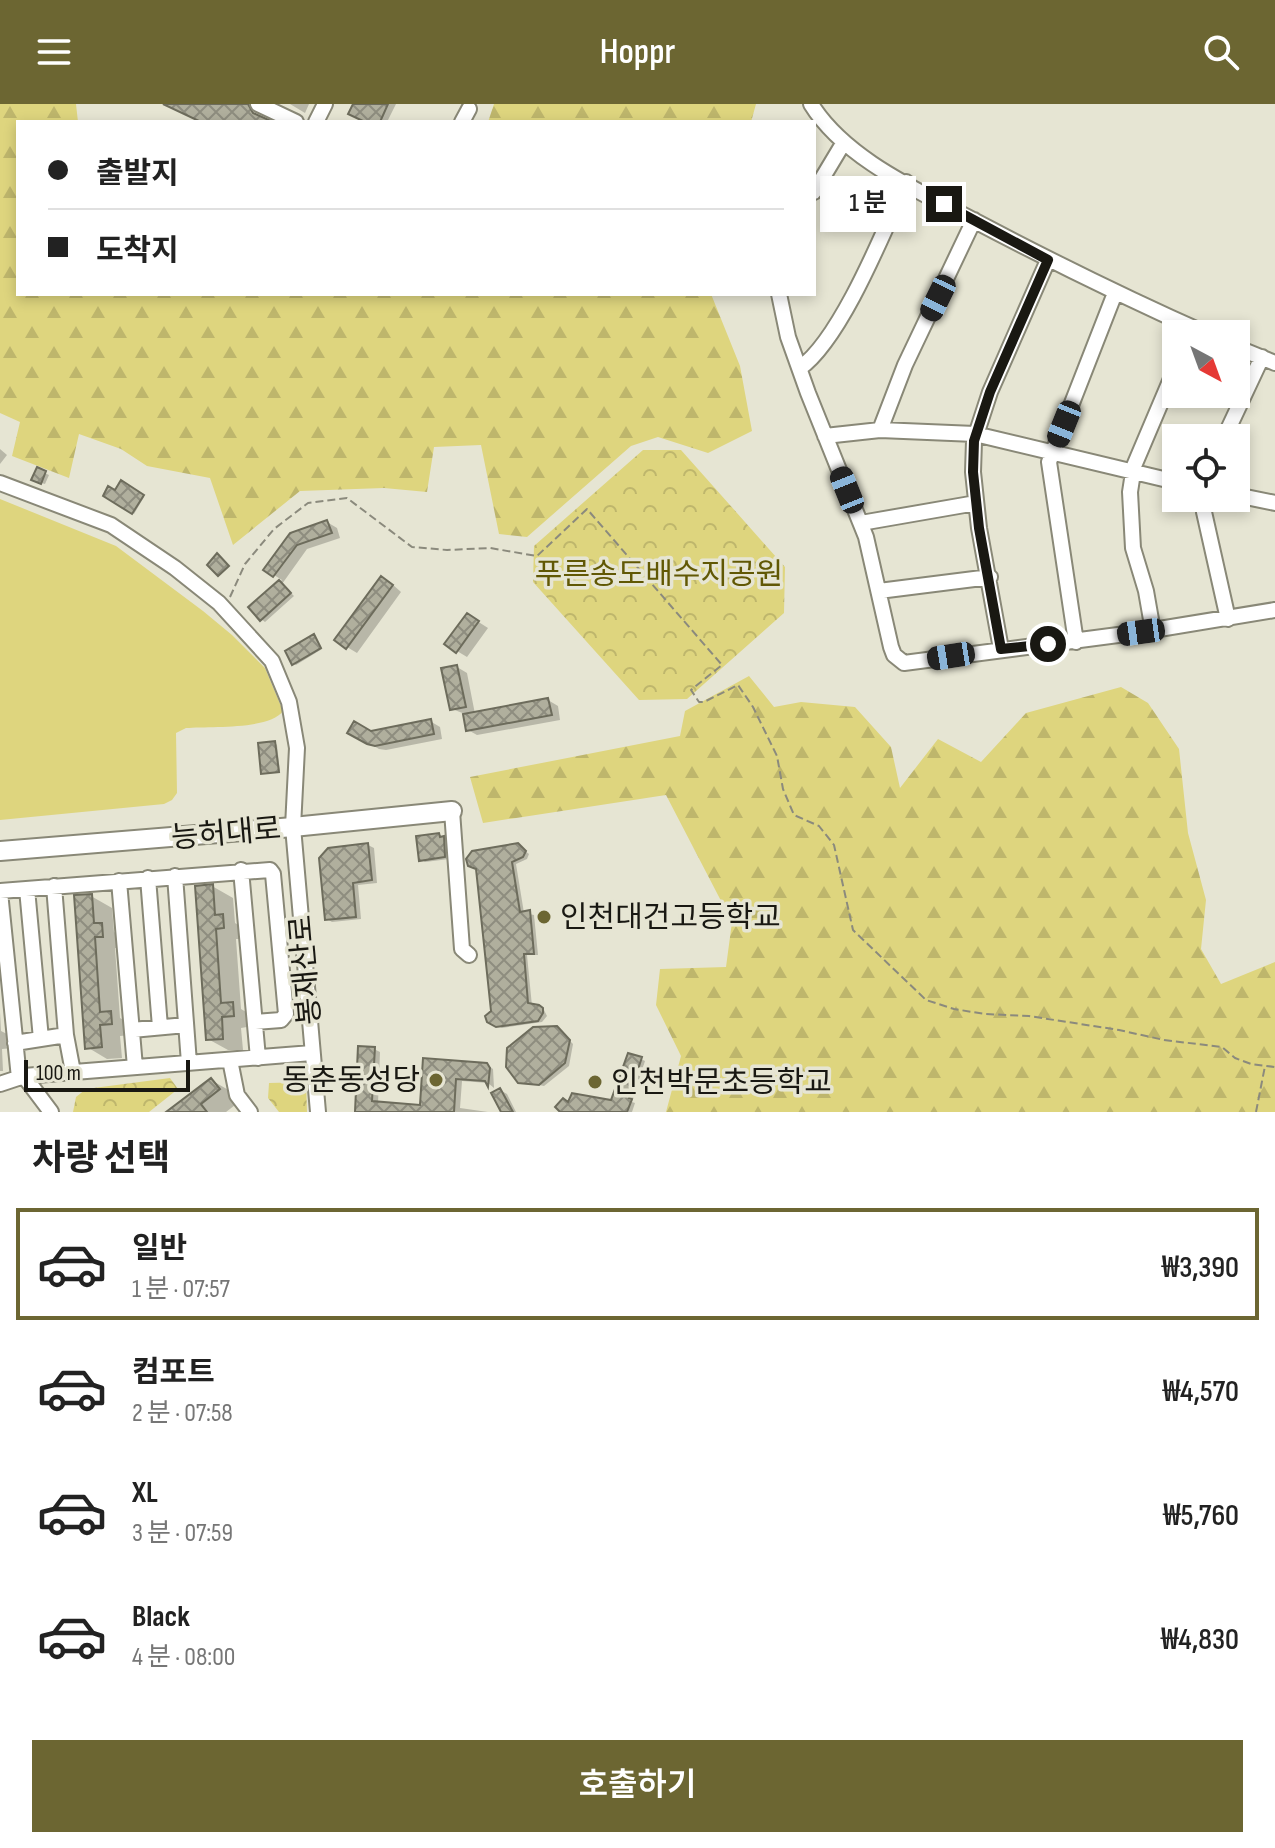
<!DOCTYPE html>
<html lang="ko">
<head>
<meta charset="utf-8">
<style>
  :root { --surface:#fff; --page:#f2f2f2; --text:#222; --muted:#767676; --line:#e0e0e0; --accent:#6c6632 }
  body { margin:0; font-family:"Sofia Sans Condensed","Noto Sans KR",sans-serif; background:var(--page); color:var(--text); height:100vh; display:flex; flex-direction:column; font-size:30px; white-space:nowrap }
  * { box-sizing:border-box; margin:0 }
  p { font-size:26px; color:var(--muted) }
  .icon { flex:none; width:44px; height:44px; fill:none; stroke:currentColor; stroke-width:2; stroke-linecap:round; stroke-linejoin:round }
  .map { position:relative; height:1008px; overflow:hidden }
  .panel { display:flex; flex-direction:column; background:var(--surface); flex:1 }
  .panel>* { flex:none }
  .guide { position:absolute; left:16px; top:16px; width:800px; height:176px; border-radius:0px; box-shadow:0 4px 12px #0003; display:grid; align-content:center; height:176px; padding:0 32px; background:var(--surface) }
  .needle { width:52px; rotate:139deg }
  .tools { position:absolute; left:1162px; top:216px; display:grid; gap:16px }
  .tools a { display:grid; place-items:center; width:88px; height:88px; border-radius:0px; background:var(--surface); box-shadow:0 4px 12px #0003; font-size:40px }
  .scale { position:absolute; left:24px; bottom:20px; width:166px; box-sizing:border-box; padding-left:8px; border:4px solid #191812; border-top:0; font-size:22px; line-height:28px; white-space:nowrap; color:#191812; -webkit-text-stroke:6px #e6e5d3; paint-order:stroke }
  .end { position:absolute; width:36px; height:36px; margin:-18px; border:10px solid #191812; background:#fff; box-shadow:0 0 0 4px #fff }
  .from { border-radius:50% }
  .bubble { position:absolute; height:56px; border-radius:0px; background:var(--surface); box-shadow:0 4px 12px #0003; font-size:26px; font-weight:600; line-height:56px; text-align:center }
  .car { position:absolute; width:24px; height:48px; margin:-24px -12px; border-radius:10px; box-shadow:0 0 6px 2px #0007; background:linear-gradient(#222 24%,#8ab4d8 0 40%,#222 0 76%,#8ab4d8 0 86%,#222 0) }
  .guide b { display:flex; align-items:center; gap:28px; height:76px; font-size:30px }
  .guide b+b { border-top:2px solid var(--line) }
  .guide i { width:20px; height:20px; background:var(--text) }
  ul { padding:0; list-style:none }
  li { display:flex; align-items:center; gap:24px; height:112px; margin:0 16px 12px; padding:0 16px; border:4px solid transparent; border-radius:0px }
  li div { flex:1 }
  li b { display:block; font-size:30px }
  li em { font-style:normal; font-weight:600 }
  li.current { border-color:var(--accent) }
  li>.icon { width:72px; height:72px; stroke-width:1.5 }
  h2 { padding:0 32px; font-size:36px; line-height:96px }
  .button { display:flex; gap:16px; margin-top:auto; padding:16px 32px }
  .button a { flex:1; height:92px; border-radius:0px; background:var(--accent); color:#fff; font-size:32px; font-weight:600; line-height:92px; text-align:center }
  header { display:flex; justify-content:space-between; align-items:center; height:104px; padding:0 32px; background:var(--accent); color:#fff; font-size:36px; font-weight:600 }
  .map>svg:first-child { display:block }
  .grass { fill:#ded57e }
  .forest { fill:url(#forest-firs) }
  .park { fill:url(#park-crowns) }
  .shadow { fill:#0003 }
  .building { fill:url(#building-cross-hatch); stroke:#6d6c5c; stroke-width:2 }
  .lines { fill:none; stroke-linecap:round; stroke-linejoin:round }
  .minor-casing { stroke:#898877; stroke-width:18 }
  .major-casing { stroke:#898877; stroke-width:22 }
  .path { stroke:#8b8a7d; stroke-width:2; stroke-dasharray:8 4; stroke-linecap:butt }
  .minor { stroke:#fff; stroke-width:14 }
  .major { stroke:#fff; stroke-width:18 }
  .route { stroke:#191812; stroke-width:10 }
  .poi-dot { fill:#6c6632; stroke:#e6e5d3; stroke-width:3 }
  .labels { text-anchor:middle; stroke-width:7; stroke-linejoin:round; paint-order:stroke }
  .park-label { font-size:30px; fill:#615804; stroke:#e6e5d3 }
  .street-label { font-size:30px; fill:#191812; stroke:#e6e5d3 }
  .poi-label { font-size:30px; fill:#191812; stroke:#e6e5d3; text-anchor:start }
</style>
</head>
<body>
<header><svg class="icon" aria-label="menu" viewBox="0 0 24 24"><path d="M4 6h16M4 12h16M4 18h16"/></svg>Hoppr<svg class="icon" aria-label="search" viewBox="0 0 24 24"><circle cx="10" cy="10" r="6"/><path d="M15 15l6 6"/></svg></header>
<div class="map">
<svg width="1275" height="1008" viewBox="0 0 1275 1008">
  <defs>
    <pattern id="forest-firs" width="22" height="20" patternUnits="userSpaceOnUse" patternTransform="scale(2)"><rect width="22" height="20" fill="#ded57e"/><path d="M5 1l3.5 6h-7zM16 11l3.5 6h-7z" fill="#beb66c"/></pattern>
    <pattern id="park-crowns" width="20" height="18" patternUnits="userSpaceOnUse" patternTransform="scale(2)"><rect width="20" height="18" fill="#ded57e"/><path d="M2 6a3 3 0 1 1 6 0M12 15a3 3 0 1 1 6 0" fill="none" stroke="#beb66c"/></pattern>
    <pattern id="building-cross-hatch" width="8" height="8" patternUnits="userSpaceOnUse" patternTransform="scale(2)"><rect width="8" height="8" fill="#b0af9d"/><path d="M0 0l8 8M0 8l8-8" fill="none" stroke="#8e8d7f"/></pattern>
  </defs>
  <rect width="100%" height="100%" fill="#e6e5d3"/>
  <path class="grass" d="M0 395 116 442 203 507 232 531 265 564 283 607C270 626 209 622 186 624L176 629 177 689 172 696 164 700 0 716Z"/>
  <path class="forest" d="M0 0H76L78 18H18V190H711L740 262 752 327 708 349 658 333 631 342 527 433 499 430 481 341 434 343 427 388 384 384 300 387 233 441 210 374 147 362 121 345 79 330 69 374 12 352 20 318 0 309Z
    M494 0H756L751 18H488Z
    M749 572 774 603 801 598 855 603 891 643 900 684 938 635 981 658 1026 609 1121 583 1148 599 1179 645 1188 729 1206 796 1201 845 1221 880 1275 858V1008H666L681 952 656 901 660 865 726 863 732 818 666 691 483 719 470 673 680 632 685 607Z"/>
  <path class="park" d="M643 346H681L785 463 784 509 687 595 639 596 533 478 534 442Z
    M170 974 178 985 149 1008H73L76 993 86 985Z
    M306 978 307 1008H279L268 994 269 979Z"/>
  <path class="shadow" d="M290 0H309L305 9Z
    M355 0H396L387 18H368Z
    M0 345 7 351 0 360Z
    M38 366 49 371 45 380 38 378Z
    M122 379 144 393 134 410 105 391 115 389Z
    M327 418 337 424 340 434 307 445 282 480 294 492 265 518 261 515 251 503 282 476 266 466 292 430Z
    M392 480 401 488 357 549 347 543Z
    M477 517 488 524 467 553 457 547Z
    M314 532 322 545 296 561 294 560Z
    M457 563 467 569 475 610 548 596 558 602 560 616 477 631 468 626 465 610 452 605Z
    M430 617 440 623 442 635 386 646 379 645 350 628 370 629Z
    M275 639 277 641 280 668 266 670 263 668Z
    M439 731 448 737 449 755 425 758 421 755Z
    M368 741 374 744 377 779 358 781 361 815 332 818 327 815Z
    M518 742 529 750 527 755 516 760 524 809 534 811 538 851H527L532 902 544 906 547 912 542 918 502 924 492 919 478 763 468 757 469 752 473 749Z
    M212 782 233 794 235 819 243 824 244 835H236L241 905 253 912V922L241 924 243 946H228L208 935Z
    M91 792 112 804 114 828 122 833 123 844H115L120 914 131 921 132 931 120 932 122 954 107 955 87 943Z
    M0 908 1 927 13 933 14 944 2 945 3 967H0Z
    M557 924 573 940 569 962 544 982 520 977Z
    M374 945 380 948 378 1000 422 1003 425 956 487 961 493 965 494 984 488 979 462 977 460 1004 488 1008H357Z
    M641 955 645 957 632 998 635 999 632 1008H563L570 1001 612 999Z
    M211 976 232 988 239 998 226 1008H170Z
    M500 986 507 990 516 1008H503Z"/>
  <path class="building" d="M163 0H248L253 9 271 17 201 18Z
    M353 0H388L380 18H365L348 10Z
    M37 363 46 367 41 380 31 376Z
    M121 376 144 391 132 410 103 392 108 382 115 386Z
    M327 416 332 429 297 441 273 473 263 466 290 429Z
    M217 449 229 462 218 472 207 461Z
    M381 472 393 481 346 545 334 536Z
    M279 476 291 489 260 517 248 503Z
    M467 509 479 517 456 549 444 540Z
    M314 530 321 544 292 561 285 547Z
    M457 561 466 603 450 606 441 564Z
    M548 594 552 611 466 627 463 610Z
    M431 615 434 630 375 642 367 640 347 629 354 617 371 627Z
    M275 637 279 668 261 670 258 639Z
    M439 729 440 733 444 732 445 753 419 757 416 732Z
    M368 739 372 776 353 779 356 813 325 816 319 754 328 744Z
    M518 739 526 747 523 753 512 758 520 808 530 806 534 850H524L528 899 539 901 543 904V909L538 917 496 923 487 918 485 912 491 907 476 765 468 762 466 755 472 747Z
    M213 780 215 811 223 810 224 824 216 825 221 899 233 898 234 912 222 913 223 935 206 936 195 782Z
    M92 790 94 819H102L103 833H95L100 908 111 907 112 920 100 921 102 943 85 945 74 791Z
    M557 922 570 936 565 959 539 981 518 979 506 963 507 944 533 923Z
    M358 942 375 943 372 997 420 1001 423 954 487 959 490 964 488 983 485 977 456 975 454 1008H355Z
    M628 949 642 953 629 994 632 995 627 1008H560L555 1003 563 994 568 998 572 989 611 996Z
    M211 974 220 985 201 1000 207 1008H166Z
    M500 984 513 1008H501L491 989Z"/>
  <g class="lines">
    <g class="minor-casing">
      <path id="minor" d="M258 0 296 18
        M811 0C845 55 919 87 975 117 1051 157 1128 195 1207 230
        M316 18 325 0
        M462 18 469 5
        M814 88 844 38
        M779 190 788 233 808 289 866 433 891 543 894 551 904 559 1141 528 1275 506
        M1236 243 1275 259
        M800 264C841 235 884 127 906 78
        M880 326 905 261 974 116
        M825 332 880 326 975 330 1176 378
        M1224 334 1262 253
        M0 379 111 421 175 464 219 499 272 557 289 598 297 644 293 723 318 1008
        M1236 391 1275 399
        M1204 394V408L1228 515
        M861 419 976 399
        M879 487 990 473
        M1153 527 1146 487 1133 444 1130 388 1134 362 1176 263
        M1076 538 1049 358 1115 189
        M1001 545 979 424 973 368 974 337 990 288 1048 156
        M452 707 462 845 469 851
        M241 766 258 954
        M175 772 189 959
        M148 774 160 923
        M119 777 135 963
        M54 782 66 931 73 968
        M27 785 41 935
        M0 787 270 766 273 770 286 910 281 916 255 918
        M0 788 19 974
        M132 926 186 921
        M15 939 66 931
        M230 956 237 991 250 1008
        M24 972 51 1008
        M0 980 24 972 312 949"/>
    </g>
    <g class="major-casing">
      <path id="major" d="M0 747 293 723 452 707"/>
    </g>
    <path class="path" d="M230 493 245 460 274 425 308 399 347 394 412 443 447 446 490 444 537 452 587 405 722 561 691 586 699 598H704L738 581 753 603 777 652 783 685 794 711 819 722 834 741 853 826 926 896 954 905 985 910 1029 912 1119 926 1164 936 1222 943 1235 954 1251 960 1275 963
      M1256 1008 1265 962"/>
    <use href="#minor" class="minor"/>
    <use href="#major" class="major"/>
  </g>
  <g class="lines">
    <path class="route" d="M944 100 1048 156 990 288 974 337 973 368 979 424 1001 545 1048 540"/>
  </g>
  <g class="poi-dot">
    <circle cx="544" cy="813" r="8"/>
    <circle cx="436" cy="976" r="8"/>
    <circle cx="595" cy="978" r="8"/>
  </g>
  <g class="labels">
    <g class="park-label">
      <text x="659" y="480">푸른송도배수지공원</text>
    </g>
    <g class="street-label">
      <text transform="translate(226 729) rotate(-5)" y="10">능허대로</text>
      <text transform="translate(305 866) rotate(-95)" y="10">봉재산로</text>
    </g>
    <g class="poi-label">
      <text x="560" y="823">인천대건고등학교</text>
      <text x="420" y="986" text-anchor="end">동춘동성당</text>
      <text x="611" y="988">인천박문초등학교</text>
    </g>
  </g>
</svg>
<div class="tools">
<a><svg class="needle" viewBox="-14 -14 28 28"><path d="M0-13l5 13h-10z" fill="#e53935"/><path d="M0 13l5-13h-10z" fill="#767676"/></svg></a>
<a><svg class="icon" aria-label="locate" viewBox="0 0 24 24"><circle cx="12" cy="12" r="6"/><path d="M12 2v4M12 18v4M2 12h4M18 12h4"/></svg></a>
</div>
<div class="scale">100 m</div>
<i class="end from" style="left:1048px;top:540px"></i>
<i class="end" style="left:944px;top:100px"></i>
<div class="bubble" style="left:820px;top:72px;width:96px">1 분</div>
<i class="car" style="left:938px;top:194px;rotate:206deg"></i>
<i class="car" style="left:1064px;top:320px;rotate:202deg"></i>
<i class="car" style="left:847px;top:386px;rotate:338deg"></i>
<i class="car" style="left:1141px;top:528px;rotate:262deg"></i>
<i class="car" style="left:951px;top:552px;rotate:261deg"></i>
<div class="guide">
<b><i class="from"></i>출발지</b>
<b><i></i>도착지</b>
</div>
</div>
<section class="panel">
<h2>차량 선택</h2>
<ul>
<li class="current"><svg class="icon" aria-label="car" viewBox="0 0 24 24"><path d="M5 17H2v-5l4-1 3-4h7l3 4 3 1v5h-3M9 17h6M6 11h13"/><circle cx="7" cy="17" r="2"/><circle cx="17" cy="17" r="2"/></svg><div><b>일반</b><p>1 분 · 07:57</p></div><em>₩3,390</em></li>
<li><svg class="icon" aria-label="car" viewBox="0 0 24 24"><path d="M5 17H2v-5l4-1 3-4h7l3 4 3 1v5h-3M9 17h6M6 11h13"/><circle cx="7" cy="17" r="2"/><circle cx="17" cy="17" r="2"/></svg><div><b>컴포트</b><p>2 분 · 07:58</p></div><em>₩4,570</em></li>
<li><svg class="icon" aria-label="car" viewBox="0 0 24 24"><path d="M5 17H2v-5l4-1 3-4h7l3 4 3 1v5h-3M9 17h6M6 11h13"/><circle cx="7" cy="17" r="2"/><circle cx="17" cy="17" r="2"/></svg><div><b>XL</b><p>3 분 · 07:59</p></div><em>₩5,760</em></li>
<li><svg class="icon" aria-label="car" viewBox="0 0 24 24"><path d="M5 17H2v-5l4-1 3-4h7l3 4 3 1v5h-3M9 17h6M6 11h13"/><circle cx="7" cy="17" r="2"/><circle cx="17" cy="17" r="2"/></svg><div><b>Black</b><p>4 분 · 08:00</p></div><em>₩4,830</em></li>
</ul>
<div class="button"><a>호출하기</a></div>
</section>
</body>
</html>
